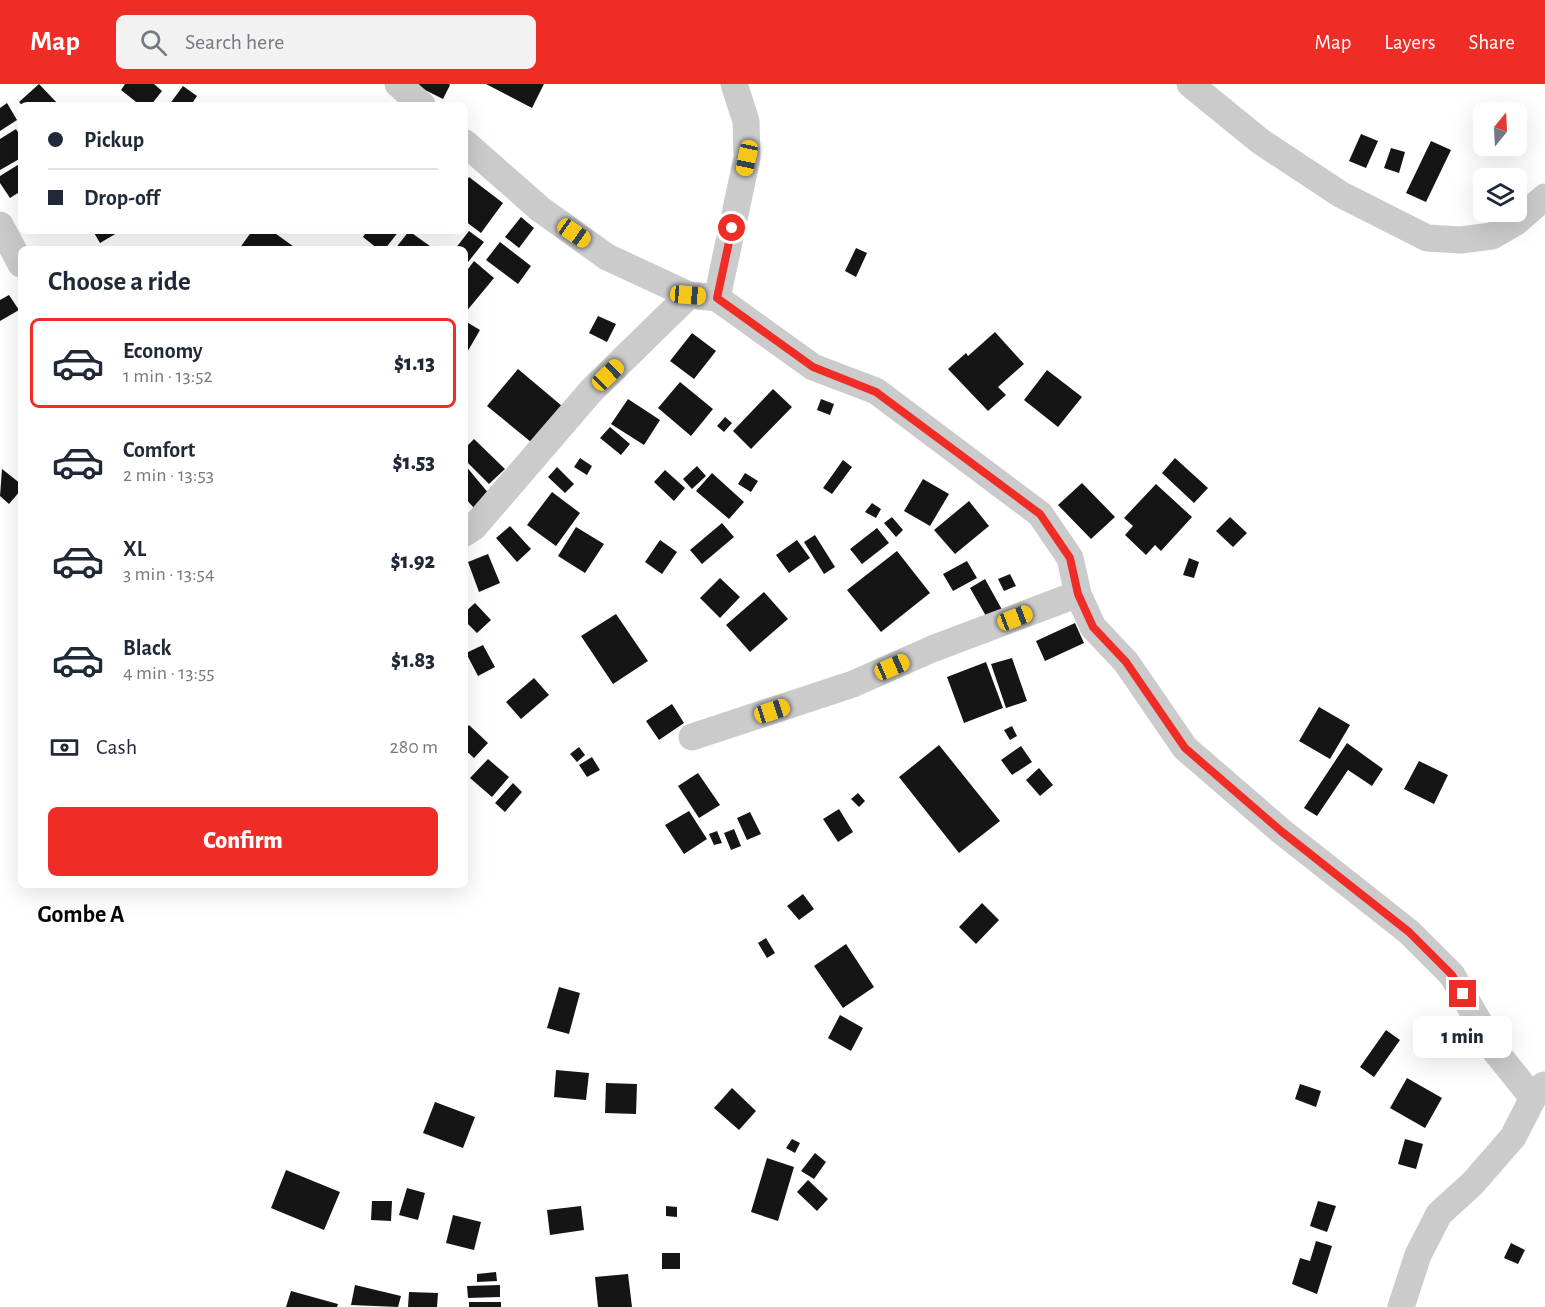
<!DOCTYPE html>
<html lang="en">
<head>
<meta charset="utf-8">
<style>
  :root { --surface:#fff; --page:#f2f2f3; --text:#1f2937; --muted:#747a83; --line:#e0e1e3; --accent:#ef2d26 }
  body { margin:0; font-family:"Alegreya Sans",sans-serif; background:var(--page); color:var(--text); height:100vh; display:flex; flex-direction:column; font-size:22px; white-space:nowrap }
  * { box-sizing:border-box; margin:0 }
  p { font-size:20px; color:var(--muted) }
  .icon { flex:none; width:33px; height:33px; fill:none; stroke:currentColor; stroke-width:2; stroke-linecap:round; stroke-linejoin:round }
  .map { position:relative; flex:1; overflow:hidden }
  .panel { position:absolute; left:18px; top:162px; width:450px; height:642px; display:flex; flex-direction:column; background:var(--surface); border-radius:9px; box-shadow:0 6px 24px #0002 }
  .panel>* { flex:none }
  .banner { position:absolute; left:18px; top:18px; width:450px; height:132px; border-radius:9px; box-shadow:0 6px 24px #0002; display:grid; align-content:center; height:132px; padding:0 30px; background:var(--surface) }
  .needle { width:39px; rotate:18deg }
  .buttons { position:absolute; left:1473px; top:18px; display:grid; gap:12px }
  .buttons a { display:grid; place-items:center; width:54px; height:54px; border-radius:9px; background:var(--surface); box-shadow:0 6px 24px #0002; font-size:30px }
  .end { position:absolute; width:27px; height:27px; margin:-14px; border:8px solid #ef2d26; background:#fff; box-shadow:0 0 0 3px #fff }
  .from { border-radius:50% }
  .bubble { position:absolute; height:42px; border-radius:9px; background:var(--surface); box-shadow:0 6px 24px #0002; font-size:20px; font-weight:800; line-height:42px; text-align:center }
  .car { position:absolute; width:18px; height:36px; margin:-18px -9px; border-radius:8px; box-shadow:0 0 4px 2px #0007; background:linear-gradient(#f5c518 24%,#345 0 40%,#f5c518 0 76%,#345 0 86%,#f5c518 0) }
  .banner b { display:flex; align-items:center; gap:21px; height:57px; font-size:22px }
  .banner b+b { border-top:2px solid var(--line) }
  .banner i { width:15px; height:15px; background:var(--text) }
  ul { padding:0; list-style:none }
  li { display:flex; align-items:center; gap:18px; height:90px; margin:0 12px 9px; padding:0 18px; border:3px solid transparent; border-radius:9px }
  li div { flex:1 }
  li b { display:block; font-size:22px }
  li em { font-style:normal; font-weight:800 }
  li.selected { border-color:var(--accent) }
  li>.icon { width:54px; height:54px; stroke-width:1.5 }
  h2 { padding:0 30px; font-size:27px; line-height:72px }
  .pay { display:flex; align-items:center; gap:15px; height:66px; padding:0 30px; font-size:22px }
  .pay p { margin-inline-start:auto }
  .button { display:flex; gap:12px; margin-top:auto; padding:12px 30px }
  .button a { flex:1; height:69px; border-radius:9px; background:var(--accent); color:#fff; font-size:24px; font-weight:800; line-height:69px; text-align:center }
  header { display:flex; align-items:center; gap:36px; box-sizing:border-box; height:84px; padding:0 30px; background:var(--accent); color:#fff }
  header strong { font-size:28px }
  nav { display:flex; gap:33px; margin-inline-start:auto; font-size:21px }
  .search { width:420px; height:54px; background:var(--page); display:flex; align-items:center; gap:15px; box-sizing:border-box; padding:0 21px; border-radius:9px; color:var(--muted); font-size:22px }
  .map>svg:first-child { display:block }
  .building { fill:#151515 }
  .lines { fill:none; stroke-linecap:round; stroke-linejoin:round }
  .street { stroke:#cbcbcb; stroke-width:27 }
  .route { stroke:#ef2d26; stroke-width:8 }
  .labels { text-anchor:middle; stroke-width:6; stroke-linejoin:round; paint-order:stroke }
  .quarter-label { font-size:24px; font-weight:bold; fill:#000; stroke:#fff }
</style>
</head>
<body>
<header>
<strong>Map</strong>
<div class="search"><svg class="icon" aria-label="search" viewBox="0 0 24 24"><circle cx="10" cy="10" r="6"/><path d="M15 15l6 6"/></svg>Search here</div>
<nav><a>Map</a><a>Layers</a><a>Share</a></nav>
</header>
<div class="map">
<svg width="1545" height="1223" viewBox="0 0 1545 1223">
  <rect width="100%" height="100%" fill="#fff"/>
  <path class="building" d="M39 0 59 21H22L19 18Z
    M125 0H154L162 7 151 21H140L121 6Z
    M413 0H449L450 1 443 15Z
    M486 0H544L532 24Z
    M183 2 197 12 191 21H169Z
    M7 19 17 36 0 47V24Z
    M16 45 21 53V74L0 86V55Z
    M1361 50 1378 57 1366 84 1349 77Z
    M1431 57 1451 66 1426 118 1406 109Z
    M1391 64 1405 68 1399 89 1384 84Z
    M21 79V107L10 114 0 99V92Z
    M469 93 503 119 481 149 465 137V98Z
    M521 133 534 144 519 164 505 153Z
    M93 147H116L117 149 100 159Z
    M252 147H272L297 165H239Z
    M367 147H399L385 165H378L363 153Z
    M409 147 434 165H395Z
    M469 147 484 158 465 182V165H455Z
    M500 158 531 182 518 200 486 176Z
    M856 164 867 169 856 193 845 187Z
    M474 177 494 194 465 229V189Z
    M9 211 19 226 0 237V216Z
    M598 232 616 240 607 258 589 249Z
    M465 237 480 246 465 272Z
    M995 248 1024 280 998 303 1006 311 988 327 948 285 966 269 968 272Z
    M692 249 716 267 694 295 670 277Z
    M518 285 562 322 531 358 487 322Z
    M1047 286 1082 313 1058 343 1024 316Z
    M680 298 713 325 691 352 658 324Z
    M773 305 792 323 751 365 733 347Z
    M628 315 660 336 644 361 611 340Z
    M821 315 834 320 830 331 817 326Z
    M725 333 732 339 724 348 717 342Z
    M610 343 630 360 621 371 600 354Z
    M474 355 505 385 489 400 465 376V364Z
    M580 374 592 382 587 391 574 383Z
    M1175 374 1208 404 1194 419 1162 389Z
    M843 376 852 383 832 410 823 404Z
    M465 381 490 411 474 424 465 414Z
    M697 382 706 392 692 405 683 395Z
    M557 383 574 400 565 409 548 393Z
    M2 385 21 400V406L9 420 0 412Z
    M665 386 685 404 674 417 654 398Z
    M712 389 744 418 729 435 696 407Z
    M745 389 758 397 751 408 738 400Z
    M923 395 949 410 930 442 904 427Z
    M1082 399 1115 433 1091 455 1058 421Z
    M1156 400 1192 433 1161 467 1155 461 1146 471 1125 451 1133 442 1124 434Z
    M552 408 580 429 556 462 527 441Z
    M969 417 989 442 955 470 934 446Z
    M872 419 881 425 876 434 865 428Z
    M892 433 903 446 896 453 884 439Z
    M1230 433 1247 449 1233 463 1216 447Z
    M722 439 734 453 702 480 690 466Z
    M510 442 531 465 517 478 496 454Z
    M576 443 604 460 585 489 558 472Z
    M877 444 889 459 862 480 850 465Z
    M815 451 835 483 824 490 804 458Z
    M660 456 677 468 662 490 645 478Z
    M797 456 810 474 789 489 776 471Z
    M897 467 930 509 881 548 847 506Z
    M488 470 500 499 479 508 468 478Z
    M1189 474 1199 478 1194 494 1183 491Z
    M967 477 977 494 953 507 943 490Z
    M1010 490 1016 502 1004 507 998 495Z
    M720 494 740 513 720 534 700 514Z
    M985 495 1005 531 990 539 970 504Z
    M764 508 788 535 750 568 726 541Z
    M475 519 491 536 477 549 465 537V528Z
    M616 530 648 577 613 600 581 552Z
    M1075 539 1084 559 1045 577 1036 557Z
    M483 561 495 583 478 592 466 569Z
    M1012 574 1027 617 1006 624 991 580Z
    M986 578 1003 624 964 639 947 593Z
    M534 594 549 611 521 635 506 618Z
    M672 620 684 639 659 656 646 637Z
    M1319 623 1350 641 1330 675 1299 657Z
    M469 641 488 659 474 674 465 666V645Z
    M1012 642 1017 652 1010 656 1004 646Z
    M1347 659 1383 685 1372 702 1348 686 1317 732 1304 724Z
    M939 661 1000 737 959 769 899 693Z
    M1021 662 1032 678 1012 691 1001 676Z
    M579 663 585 671 577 678 570 670Z
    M592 673 600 686 587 693 579 681Z
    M488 675 509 693 492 713 470 694Z
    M1419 677 1448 691 1434 720 1404 705Z
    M1039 684 1053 701 1040 712 1026 696Z
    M698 689 720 721 699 734 678 702Z
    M513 699 522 708 505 728 495 719Z
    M858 709 865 717 859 723 851 715Z
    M839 725 853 748 838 758 823 735Z
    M689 727 707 755 684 770 665 741Z
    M750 728 761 750 747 756 737 734Z
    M734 745 741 762 731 766 724 749Z
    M717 747 722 759 714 761 709 750Z
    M803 810 814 825 799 836 787 822Z
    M982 819 999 836 976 860 959 843Z
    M766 854 775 869 767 874 758 859Z
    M846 860 874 903 843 924 814 882Z
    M559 903 580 909 569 950 547 944Z
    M840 931 863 944 851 967 828 954Z
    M1386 946 1400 956 1374 993 1360 983Z
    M556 986 589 989 586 1016 554 1013Z
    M1407 994 1442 1014 1425 1044 1390 1024Z
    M606 999 637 1000 636 1030 605 1029Z
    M1300 1000 1321 1007 1316 1023 1295 1015Z
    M732 1004 756 1027 739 1046 714 1024Z
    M435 1018 475 1033 463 1064 423 1049Z
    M792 1055 800 1059 795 1069 786 1064Z
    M1405 1055 1423 1060 1416 1085 1398 1080Z
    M815 1069 826 1078 814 1095 801 1087Z
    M767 1074 794 1083 778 1137 751 1128Z
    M286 1086 340 1108 324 1146 271 1124Z
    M808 1096 828 1115 817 1127 797 1108Z
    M407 1104 425 1109 418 1136 399 1131Z
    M372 1117H392L391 1137 371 1136Z
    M1318 1117 1336 1122 1327 1148 1310 1142Z
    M581 1122 584 1146 550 1151 547 1126Z
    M666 1122 677 1123V1133L666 1132Z
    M453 1131 481 1138 474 1166 446 1159Z
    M1316 1157 1332 1162 1317 1210 1292 1200 1300 1174 1310 1177Z
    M1511 1159 1525 1166 1518 1180 1504 1174Z
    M662 1169H680V1185H662Z
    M496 1188 497 1197 477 1198V1190Z
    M628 1190 632 1223H598L595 1193Z
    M355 1201 401 1212 398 1223 351 1221Z
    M500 1201V1213L468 1214 467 1202Z
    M291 1207 338 1220 337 1223H286Z
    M409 1208 438 1209 437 1223H408Z
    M469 1218H501V1223H469Z"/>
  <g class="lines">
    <path class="street" d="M398 0 422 21
      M1190 0 1260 57 1340 110 1427 154 1461 156 1492 152 1516 138 1545 113
      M465 59 540 125 607 173 689 211 717 214 813 283 876 307 1040 430 1070 474 1078 510 1093 543 1126 578 1185 664 1281 747 1409 848 1452 891 1496 968 1533 1014
      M0 141 21 180
      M717 214 747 74 746 37 734 0
      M465 449 474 443 591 307 689 211
      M692 653 853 600 932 565 1078 510
      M1401 1223 1418 1171 1439 1130 1473 1099 1513 1053 1533 1014 1544 1001"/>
  </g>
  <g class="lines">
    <path class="route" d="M732 144 717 214 813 283 876 308 1040 430 1070 474 1078 510 1093 543 1126 578 1185 664 1281 747 1409 848 1452 891 1463 910"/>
  </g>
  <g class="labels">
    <g class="quarter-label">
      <text x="81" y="838">Gombe A</text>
    </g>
  </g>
</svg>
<div class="buttons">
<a><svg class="needle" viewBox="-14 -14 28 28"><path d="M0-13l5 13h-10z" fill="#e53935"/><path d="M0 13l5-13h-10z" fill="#747a83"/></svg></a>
<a><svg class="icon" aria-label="layers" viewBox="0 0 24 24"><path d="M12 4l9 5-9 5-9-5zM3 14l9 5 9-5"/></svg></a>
</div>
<i class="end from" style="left:732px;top:144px"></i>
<i class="end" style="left:1463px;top:910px"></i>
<div class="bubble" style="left:1413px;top:932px;width:99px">1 min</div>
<i class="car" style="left:747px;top:74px;rotate:192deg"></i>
<i class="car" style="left:574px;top:149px;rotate:125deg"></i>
<i class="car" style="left:688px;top:211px;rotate:95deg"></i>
<i class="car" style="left:608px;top:291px;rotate:46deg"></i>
<i class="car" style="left:1015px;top:534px;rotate:69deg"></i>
<i class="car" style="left:892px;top:583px;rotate:66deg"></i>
<i class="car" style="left:772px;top:627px;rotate:72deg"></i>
<div class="banner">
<b><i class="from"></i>Pickup</b>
<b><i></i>Drop-off</b>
</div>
<section class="panel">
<h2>Choose a ride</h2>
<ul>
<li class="selected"><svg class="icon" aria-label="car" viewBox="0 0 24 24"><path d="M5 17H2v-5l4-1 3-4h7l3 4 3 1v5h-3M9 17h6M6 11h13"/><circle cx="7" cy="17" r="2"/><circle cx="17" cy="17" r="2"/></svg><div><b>Economy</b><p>1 min · 13:52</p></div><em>$1.13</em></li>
<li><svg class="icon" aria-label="car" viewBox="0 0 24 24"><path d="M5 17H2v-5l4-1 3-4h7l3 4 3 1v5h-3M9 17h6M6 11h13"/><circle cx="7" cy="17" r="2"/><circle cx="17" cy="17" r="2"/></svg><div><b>Comfort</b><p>2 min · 13:53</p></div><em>$1.53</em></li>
<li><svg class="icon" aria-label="car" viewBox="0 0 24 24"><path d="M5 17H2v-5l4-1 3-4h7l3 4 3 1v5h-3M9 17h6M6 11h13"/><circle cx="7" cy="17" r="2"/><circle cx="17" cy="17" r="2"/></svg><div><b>XL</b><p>3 min · 13:54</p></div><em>$1.92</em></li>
<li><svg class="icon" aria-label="car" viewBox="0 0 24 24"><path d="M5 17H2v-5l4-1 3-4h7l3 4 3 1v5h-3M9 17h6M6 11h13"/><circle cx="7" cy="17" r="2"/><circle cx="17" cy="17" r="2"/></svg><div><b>Black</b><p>4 min · 13:55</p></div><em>$1.83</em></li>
</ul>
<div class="pay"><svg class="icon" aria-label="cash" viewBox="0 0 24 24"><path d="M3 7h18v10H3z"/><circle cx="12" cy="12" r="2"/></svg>Cash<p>280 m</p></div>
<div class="button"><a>Confirm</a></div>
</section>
</div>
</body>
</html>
